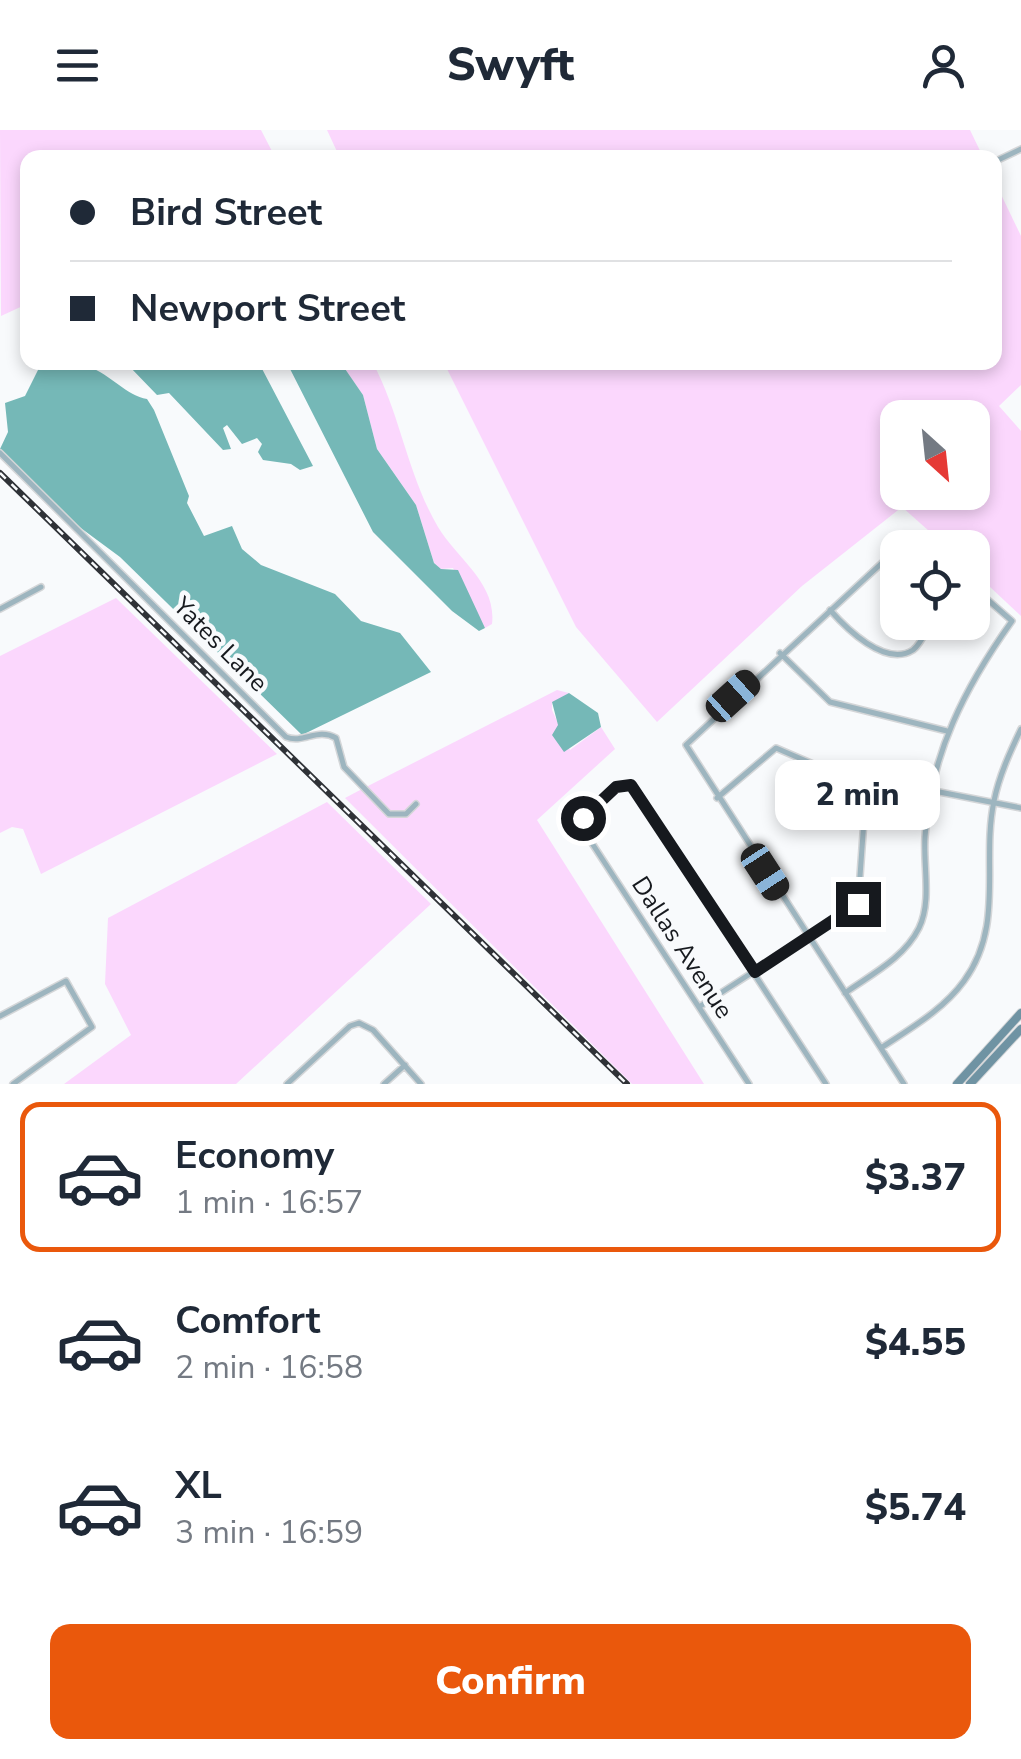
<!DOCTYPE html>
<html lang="en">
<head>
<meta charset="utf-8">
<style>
  :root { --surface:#fff; --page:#f6f6f7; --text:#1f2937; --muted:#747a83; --line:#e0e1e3; --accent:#ea580c }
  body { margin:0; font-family:"Nunito Sans",sans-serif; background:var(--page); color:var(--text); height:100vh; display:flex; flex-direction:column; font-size:38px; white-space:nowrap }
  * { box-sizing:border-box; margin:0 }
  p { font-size:32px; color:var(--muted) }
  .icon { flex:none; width:55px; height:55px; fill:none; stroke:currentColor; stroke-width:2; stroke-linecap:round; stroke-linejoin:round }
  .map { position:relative; height:954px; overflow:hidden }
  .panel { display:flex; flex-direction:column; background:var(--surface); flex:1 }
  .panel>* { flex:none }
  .guide { position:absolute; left:20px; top:20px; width:982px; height:220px; border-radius:20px; box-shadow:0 5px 15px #0003; display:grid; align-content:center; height:220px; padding:0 50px; background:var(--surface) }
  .needle { width:65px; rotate:153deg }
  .buttons { position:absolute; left:880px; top:270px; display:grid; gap:20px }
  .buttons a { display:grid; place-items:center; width:110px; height:110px; border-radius:20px; background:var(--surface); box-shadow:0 5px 15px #0003; font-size:50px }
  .end { position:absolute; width:45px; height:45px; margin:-22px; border:12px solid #16191e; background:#fff; box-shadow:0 0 0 5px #fff }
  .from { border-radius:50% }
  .bubble { position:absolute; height:70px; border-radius:20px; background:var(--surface); box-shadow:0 5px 15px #0003; font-size:32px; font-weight:800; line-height:70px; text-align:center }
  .car { position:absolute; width:30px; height:60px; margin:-30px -15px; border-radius:12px; box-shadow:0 0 8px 2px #0007; background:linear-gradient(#222 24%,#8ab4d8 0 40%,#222 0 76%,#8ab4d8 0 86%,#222 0) }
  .guide b { display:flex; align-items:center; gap:35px; height:95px; font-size:38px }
  .guide b+b { border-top:2px solid var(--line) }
  .guide i { width:25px; height:25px; background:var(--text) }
  ul { padding:18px 0 0; list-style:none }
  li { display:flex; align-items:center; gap:30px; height:150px; margin:0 20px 15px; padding:0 30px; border:5px solid transparent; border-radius:20px }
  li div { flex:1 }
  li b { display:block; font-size:38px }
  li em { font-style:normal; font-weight:800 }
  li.on { border-color:var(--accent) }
  li>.icon { width:90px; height:90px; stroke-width:1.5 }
  .cta { display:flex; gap:20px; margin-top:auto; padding:20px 50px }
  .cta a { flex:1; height:115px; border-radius:20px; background:var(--accent); color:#fff; font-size:40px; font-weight:800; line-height:115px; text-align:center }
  header { display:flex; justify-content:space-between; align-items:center; height:130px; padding:0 50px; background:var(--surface); font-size:45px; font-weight:800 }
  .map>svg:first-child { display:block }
  .green { fill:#fbd7fd; fill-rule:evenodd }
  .water { fill:#75b8b7 }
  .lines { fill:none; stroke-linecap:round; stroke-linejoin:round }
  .minor-casing { stroke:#d4d6d8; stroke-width:8 }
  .secondary-casing { stroke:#d4d6d8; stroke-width:10 }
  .minor { stroke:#9db5bf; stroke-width:5 }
  .secondary { stroke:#6f93a3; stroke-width:8 }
  .rail-casing { stroke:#2f3237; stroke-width:6 }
  .rail { stroke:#f8fafc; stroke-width:2.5; stroke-dasharray:8; stroke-linecap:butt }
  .route { stroke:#16191e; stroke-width:12 }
  .labels { text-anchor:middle; stroke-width:9; stroke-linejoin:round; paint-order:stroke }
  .street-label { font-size:25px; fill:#16191e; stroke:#f8fafc }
</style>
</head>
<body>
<header><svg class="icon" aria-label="menu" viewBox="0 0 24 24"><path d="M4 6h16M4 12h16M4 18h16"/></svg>Swyft<svg class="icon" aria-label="person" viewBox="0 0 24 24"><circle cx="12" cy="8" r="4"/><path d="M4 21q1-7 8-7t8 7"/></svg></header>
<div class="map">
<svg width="1021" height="954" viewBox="0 0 1021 954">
  <rect width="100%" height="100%" fill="#f8fafc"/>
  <path class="green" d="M0 0H261L275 27 28 28 27 174 1 186Z
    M327 0H970L983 27 340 28Z
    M995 52 1021 106V255L999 276 1021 301V486L973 441 972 418 947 417 902 377 802 456 657 592 576 497 444 233 995 232ZM898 288H972V362H898Z
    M341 233H373C401 286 407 344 438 397 457 429 497 453 492 494L485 498 453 438 441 439 434 433 416 375 377 319 363 265Z
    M116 468 277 624 41 744 23 699 12 697 0 703V526Z
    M557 560 569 563 552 573V580L570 620 601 597 615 619 537 690 704 954H632L345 668 362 659 387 686H408L419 675 417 671 405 681H390L366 657Z
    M327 672 431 774 236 954H64L131 905 105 854 108 788Z"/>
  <path class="water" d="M115 233H259L313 336 300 340 291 334 263 330 258 322 262 314 257 308 242 314 227 295 223 298 231 319 223 320 169 263 157 265 128 235Z
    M287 233H341L363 265 377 319 416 375 434 433 441 439 458 440 485 498 479 501 452 481 373 402Z
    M89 237C110 244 127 266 147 269L154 280 189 366 187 373 204 406 232 396 242 419 261 435 335 464 361 491 400 503 431 542 302 605 120 427 74 393 0 319 8 302 5 273 25 266 39 238Z
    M569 563 598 583 601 597 564 622 552 605 558 595 552 572Z"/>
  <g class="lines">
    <g class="minor-casing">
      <path id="minor" d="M996 31 1021 19
        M0 323 286 607C304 614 317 597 336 608L344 637 389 684H406L416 674
        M898 418 686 615 904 954
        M898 418 906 405
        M0 479 41 457
        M830 480C845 497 885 538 913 520 921 514 926 501 931 492
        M780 523 830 572 947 601
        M717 668 776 618 827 640 1021 678
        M845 863C872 844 904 828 919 798 932 771 923 736 925 707 930 625 965 557 1012 491L972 456
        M699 877 858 774 867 648
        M0 886 66 851 92 897 13 954
        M881 918C911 898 943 880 964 851 1005 795 981 733 994 671 999 646 1010 622 1021 599
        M287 954 350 896 359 893 373 900 421 954
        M384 954 405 935
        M749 954 584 701 583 688 616 657 631 655 826 954"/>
    </g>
    <g class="secondary-casing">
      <path id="secondary" d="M957 954 1021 883
        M970 954 1021 899"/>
    </g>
    <use href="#minor" class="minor"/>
    <use href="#secondary" class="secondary"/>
    <g class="rail-casing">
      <path id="rail" d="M0 343 627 954"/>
    </g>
    <use href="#rail" class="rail"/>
  </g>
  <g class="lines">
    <path class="route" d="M583 688 616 657 631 655 755 842 858 774"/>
  </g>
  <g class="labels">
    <g class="street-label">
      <text transform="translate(221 514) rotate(45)" y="9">Yates Lane</text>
      <text transform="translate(683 817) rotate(57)" y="9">Dallas Avenue</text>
    </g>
  </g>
</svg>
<div class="buttons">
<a><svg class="needle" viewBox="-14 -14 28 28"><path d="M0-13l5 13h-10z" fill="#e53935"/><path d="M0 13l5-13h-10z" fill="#747a83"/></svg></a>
<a><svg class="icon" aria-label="locate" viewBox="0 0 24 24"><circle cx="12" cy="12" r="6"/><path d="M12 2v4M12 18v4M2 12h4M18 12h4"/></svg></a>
</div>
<i class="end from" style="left:583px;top:688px"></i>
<i class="end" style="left:858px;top:774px"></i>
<div class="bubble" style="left:775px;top:630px;width:165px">2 min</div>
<i class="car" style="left:733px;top:566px;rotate:48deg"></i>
<i class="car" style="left:765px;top:742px;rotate:147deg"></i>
<div class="guide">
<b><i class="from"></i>Bird Street</b>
<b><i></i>Newport Street</b>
</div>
</div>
<section class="panel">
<ul>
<li class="on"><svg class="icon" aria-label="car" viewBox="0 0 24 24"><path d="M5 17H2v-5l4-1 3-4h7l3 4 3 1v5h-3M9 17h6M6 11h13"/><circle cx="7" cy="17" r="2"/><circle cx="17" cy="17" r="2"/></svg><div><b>Economy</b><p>1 min · 16:57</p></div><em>$3.37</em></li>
<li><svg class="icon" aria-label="car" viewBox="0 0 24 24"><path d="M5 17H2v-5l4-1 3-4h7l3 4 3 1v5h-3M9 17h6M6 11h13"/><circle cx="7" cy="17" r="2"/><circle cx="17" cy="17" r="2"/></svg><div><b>Comfort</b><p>2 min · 16:58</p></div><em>$4.55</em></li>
<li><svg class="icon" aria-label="car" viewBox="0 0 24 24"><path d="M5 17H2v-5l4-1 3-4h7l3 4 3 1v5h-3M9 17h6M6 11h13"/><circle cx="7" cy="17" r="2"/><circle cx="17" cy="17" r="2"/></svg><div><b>XL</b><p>3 min · 16:59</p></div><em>$5.74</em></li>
</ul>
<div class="cta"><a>Confirm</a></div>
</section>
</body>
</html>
